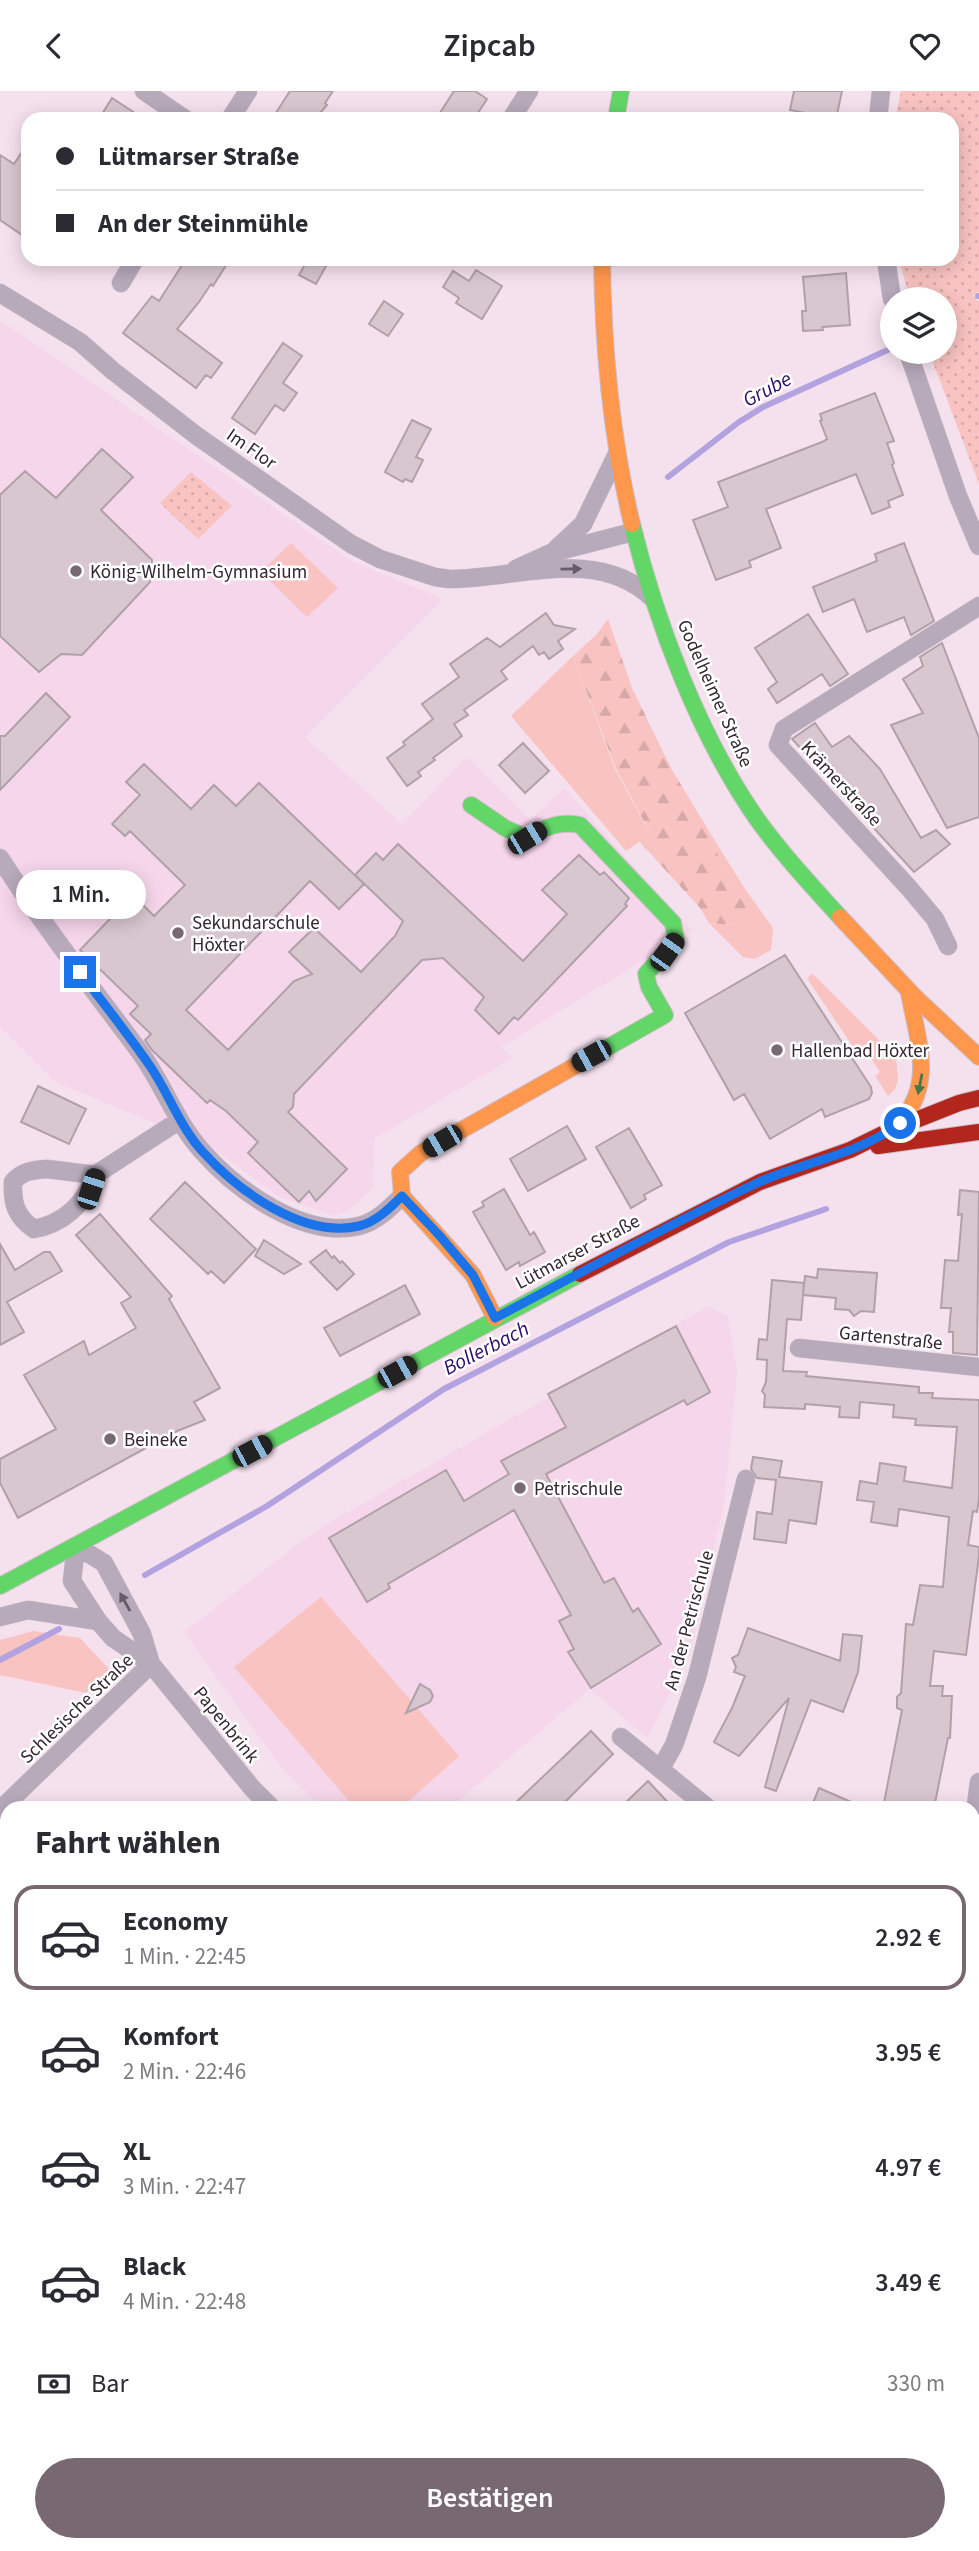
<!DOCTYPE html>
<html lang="de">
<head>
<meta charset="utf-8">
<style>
  :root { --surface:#fff; --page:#f2f2f3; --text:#2b2b33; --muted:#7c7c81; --line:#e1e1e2; --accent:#786872 }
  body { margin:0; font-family:"Source Sans 3",sans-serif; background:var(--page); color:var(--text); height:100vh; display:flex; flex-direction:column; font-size:26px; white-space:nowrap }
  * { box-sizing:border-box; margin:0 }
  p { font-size:23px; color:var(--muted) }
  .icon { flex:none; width:38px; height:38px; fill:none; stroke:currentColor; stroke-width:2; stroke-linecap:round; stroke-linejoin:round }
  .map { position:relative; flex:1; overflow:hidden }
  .drawer { position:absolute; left:0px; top:1710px; width:980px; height:751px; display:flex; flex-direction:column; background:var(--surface); border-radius:21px 21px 0 0; box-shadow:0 4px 18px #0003 }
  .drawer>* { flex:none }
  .guide { position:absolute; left:21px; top:21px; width:938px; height:154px; border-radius:21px; box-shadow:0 4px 18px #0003; display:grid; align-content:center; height:154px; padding:0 35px; background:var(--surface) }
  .buttons { position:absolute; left:880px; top:196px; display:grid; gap:14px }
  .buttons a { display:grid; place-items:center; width:77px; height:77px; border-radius:50%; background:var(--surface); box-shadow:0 4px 18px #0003; font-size:35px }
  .end { position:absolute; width:32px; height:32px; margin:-16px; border:9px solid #1a73e8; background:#fff; box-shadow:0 0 0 4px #fff }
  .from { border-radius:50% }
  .bubble { position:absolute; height:49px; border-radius:24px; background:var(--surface); box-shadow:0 4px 18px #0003; font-size:23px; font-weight:600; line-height:49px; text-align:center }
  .car { position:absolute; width:21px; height:42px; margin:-21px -10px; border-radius:9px; box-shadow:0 0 5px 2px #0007; background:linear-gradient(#222 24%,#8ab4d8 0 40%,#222 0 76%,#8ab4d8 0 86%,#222 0) }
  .guide b { display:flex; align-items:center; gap:24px; height:66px; font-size:26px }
  .guide b+b { border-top:2px solid var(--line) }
  .guide i { width:18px; height:18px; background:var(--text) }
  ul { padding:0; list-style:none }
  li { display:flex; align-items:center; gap:21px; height:105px; margin:0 14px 10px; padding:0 21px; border:4px solid transparent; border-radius:21px }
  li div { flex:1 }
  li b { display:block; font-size:26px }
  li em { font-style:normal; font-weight:600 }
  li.on { border-color:var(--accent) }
  li>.icon { width:63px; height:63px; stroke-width:1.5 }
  h2 { padding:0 35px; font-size:32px; line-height:84px }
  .pay { display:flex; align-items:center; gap:18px; height:77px; padding:0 35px; font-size:26px }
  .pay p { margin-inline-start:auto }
  .cta { display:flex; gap:14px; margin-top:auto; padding:14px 35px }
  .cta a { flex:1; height:80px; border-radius:42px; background:var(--accent); color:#fff; font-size:28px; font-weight:600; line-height:80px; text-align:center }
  header { display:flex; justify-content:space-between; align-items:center; height:91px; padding:0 35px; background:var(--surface); font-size:32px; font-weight:600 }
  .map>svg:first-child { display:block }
  .built { fill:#f6d6eb }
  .green { fill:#f9c3c2 }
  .forest { fill:url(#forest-firs) }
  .park { fill:url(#park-dots) }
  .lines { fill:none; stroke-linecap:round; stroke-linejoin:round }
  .stream { stroke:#b2a3e0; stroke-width:6 }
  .building { fill:#d8c7ce; stroke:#b0a0a8; stroke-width:2 }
  .street-casing { stroke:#cdbdc7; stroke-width:19 }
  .fast-casing { stroke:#cdbdc7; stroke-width:18 }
  .slow-casing { stroke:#cdbdc7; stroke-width:18 }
  .jam-casing { stroke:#cdbdc7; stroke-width:18 }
  .street { stroke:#b7aabb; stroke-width:18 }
  .fast { stroke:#63d668; stroke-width:16 }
  .slow { stroke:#ff974d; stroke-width:16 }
  .jam { stroke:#b3261e; stroke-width:16 }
  .oneway { fill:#685b68 }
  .oneway2 { fill:#497649 }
  .route { stroke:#1a73e8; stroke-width:9 }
  .poi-dot { fill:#786872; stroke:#fff; stroke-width:2.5 }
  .labels { text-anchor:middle; stroke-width:5; stroke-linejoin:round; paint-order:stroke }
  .street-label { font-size:19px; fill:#342730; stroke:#fff }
  .poi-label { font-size:19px; fill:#342730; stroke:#fff; text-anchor:start }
  .water-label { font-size:21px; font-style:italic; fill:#2d096b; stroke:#fff }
</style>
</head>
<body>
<header><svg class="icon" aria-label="back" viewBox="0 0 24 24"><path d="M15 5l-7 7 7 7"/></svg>Zipcab<svg class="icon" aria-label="heart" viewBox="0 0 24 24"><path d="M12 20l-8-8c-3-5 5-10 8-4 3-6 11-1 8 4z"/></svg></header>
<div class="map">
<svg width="979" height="2460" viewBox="0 0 979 2460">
  <defs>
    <pattern id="forest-firs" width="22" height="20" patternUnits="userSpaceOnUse" patternTransform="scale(1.75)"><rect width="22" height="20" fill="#f9c3c2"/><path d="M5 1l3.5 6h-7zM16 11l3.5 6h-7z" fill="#d6a8a7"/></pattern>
    <pattern id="park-dots" width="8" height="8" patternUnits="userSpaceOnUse" patternTransform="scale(1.75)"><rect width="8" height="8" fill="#f9c3c2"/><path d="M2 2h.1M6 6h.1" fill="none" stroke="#d6a8a7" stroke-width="1.8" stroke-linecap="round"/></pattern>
  </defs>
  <rect width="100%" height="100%" fill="#f5e1ee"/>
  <path class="built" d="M0 229 352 470 443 508 305 646 402 733 467 666 530 729 564 697 692 840 501 956 513 967 375 1047 373 1097 349 1119 342 1122 334 1124 279 1106 208 1054 55 991 0 936Z
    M708 1215 728 1225 737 1281 725 1409 689 1566 647 1647 590 1598 450 1717H322L280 1675 184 1541 315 1440Z"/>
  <path class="green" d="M291 452 338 497 307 526 261 481Z
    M573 565 615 678 650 743 626 760 511 625Z
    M709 740 743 795 773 837 771 859 755 868 743 866 709 832 732 834 746 814 726 785Z
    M813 883 896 966 898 989 895 998 888 1005 875 985 880 981 867 961 859 965 807 887Z
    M321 1506 459 1665 401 1717H355L234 1576Z
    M33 1540 80 1547 109 1578 86 1602 0 1584V1549Z
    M7 2367V2420L0 2425V2372Z"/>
  <path class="forest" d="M608 528 632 597 672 679 709 740 726 785 746 814 744 825 732 834 709 832 700 817 639 750 650 742 616 678 573 565 596 544Z"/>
  <path class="park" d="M901 0H979V201L973 204 979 211V393L929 261H945V208H910L899 168H952V28H895Z
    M191 381 232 415 198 448 160 412Z"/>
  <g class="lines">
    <path class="stream" d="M978 205H979
      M668 386 739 331 763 316 892 257
      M145 1484 267 1415 444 1298 729 1151 826 1118
      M0 1569 59 1538"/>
  </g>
  <path class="building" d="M290 0H333L325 12 327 14 315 28H272Z
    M454 0H475L487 8 474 28H436Z
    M794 0H842L836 28 790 19Z
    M112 7 144 28H99Z
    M28 52V148L0 129V64L14 73Z
    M186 168H230L213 195 211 193 199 211 177 238 222 272 211 287 206 284 196 297 123 242 152 205 159 210Z
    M308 168H330L316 193 299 184Z
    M476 179 502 195 482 228 456 212 459 207 443 196 453 180 469 190Z
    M846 182 850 234 822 236 823 239 803 240 802 220H806L803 186Z
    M384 210 403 223 388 245 369 233Z
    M283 252 302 265 283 292 297 302 284 320 275 314 255 343 232 327Z
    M875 302 894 350 887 352 894 372 892 374 903 404 888 410 890 416 872 423 856 383 766 418 781 457 749 470 751 476 716 489 693 429 728 416 718 391 822 351 827 348 820 330 822 329 820 323Z
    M412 329 431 338 416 366 423 369 412 391 405 388 403 391 385 381Z
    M102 358 133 386 101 419 152 469 150 491 82 564 61 563 39 581 0 545V404L25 380 56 407Z
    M904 452 934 530 911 544 904 526 867 541 854 508 823 521 813 496 877 470 875 463Z
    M546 522 554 534 575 538 558 550 563 558 549 568 544 561 539 564 533 555 501 580 507 588 464 619 468 624 454 633 462 645 433 667 435 669 418 681 421 685 407 695 387 667 405 654 403 651 433 628 422 613 459 586 450 573 487 547 500 556Z
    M808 523 848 583 830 595 822 583 777 612 768 598 777 591 755 557Z
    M942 552 979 647V726L947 737 891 634 923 622 903 588 923 575 920 566Z
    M46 602 70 626 0 699V645H5Z
    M815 632 832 656 849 645 880 678 921 747 936 739 950 753 914 781 792 648Z
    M523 652 549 680 525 702 499 674Z
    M144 673 191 718 214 694 236 715 259 692 364 793 339 818 310 790 186 919 228 959 294 890 312 883 289 861 314 837 361 881 395 845 403 830 355 784 376 762 383 769 398 753 523 870 567 823 542 799 579 764 600 784 604 781 629 807 625 813 627 815 518 929 514 926 499 943 475 919 484 906 443 867 422 869 294 1003 293 1016 288 1021 347 1078 316 1110 309 1100 299 1111 248 1062 258 1051 226 1020 210 1009 207 1012 152 959 145 949 151 943 130 923 138 915 80 859 133 804 154 825 185 794 130 740 125 745 112 733 140 704 126 691Z
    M785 864 871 996 872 1002 869 1008 825 1026 822 1018 770 1048 744 1003 734 1009 685 922Z
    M38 995 86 1018 69 1053 21 1031Z
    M567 1035 586 1068 528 1100 510 1068Z
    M629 1037 662 1094 644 1104 646 1108 631 1117 596 1056Z
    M185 1091 256 1158 224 1192 211 1180 208 1183 150 1128Z
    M504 1098 530 1144 534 1141 545 1161 520 1175 519 1171 506 1179 473 1121 484 1115 482 1111Z
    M960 1099 979 1101 977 1264 953 1262V1241H949L951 1217H941L945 1169 958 1170 962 1123 958 1124Z
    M100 1123 172 1205 169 1208 220 1297 194 1311 205 1329 177 1340 18 1427 0 1392V1368L56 1338 24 1284 84 1250 89 1264 136 1237 121 1212 131 1206 76 1144Z
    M264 1149 301 1173 284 1183 255 1165Z
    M0 1153 15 1179 44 1161H50L62 1180 7 1211 24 1241 0 1254Z
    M326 1159 332 1167 334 1165 340 1172 342 1170 354 1183 337 1199 310 1171Z
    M818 1178 877 1182 874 1221 861 1220 854 1225 849 1219 835 1218 836 1207 803 1204 805 1185 817 1187Z
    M772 1189 804 1192 801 1229 787 1228 783 1280 807 1281 806 1285 919 1296V1302H933L932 1307 979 1309V1408L977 1421 973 1420 968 1454 979 1456V1465L966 1564 934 1560 930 1595H943L942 1605H952L950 1647H948L934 1717H883L902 1619 897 1617V1606L901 1602 906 1533 913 1534 920 1494 943 1496 949 1426 899 1418 897 1435 871 1431 874 1411 857 1409 860 1390 877 1393 880 1372 906 1376 904 1390 952 1397 957 1336 915 1334 916 1328 893 1326 894 1314 860 1311 859 1327 839 1326 840 1316 805 1313V1318L764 1316 765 1304 762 1300 766 1291 767 1269 757 1268 759 1248 767 1249Z
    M405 1194 420 1223 340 1265 324 1237Z
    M676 1235 710 1301 687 1314 684 1309 546 1383 604 1492 614 1487 633 1521 638 1517 661 1553 591 1597 568 1561 574 1558 559 1530 571 1524 514 1419 388 1493 390 1497 367 1511 329 1447 446 1379 464 1410 509 1383 501 1370 566 1336 548 1303Z
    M753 1366 782 1370 779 1386 822 1391 816 1433 789 1429 786 1452 754 1448 757 1421 772 1423 776 1389 757 1387 751 1378Z
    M748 1537 840 1570 843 1543 862 1545 858 1581 843 1621 811 1609 776 1700 765 1696 789 1607 739 1665 714 1651 732 1617 745 1585 734 1581 736 1576 732 1567 738 1564Z
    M420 1593 430 1599 433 1605 430 1611 406 1622Z
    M591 1640 613 1663 559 1717H510Z
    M648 1690 673 1717H620Z
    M819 1697 865 1717H811Z"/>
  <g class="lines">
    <g class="street-casing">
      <path id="street" d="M144 0 185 28
        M230 28 248 0
        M511 28 529 0
        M878 28 881 0
        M886 168 892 208
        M121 192 135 168
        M0 202 80 251 113 280 197 345 351 453 380 468 435 486 449 488C516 488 596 455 651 506
        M908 261 958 405 979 455
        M556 458 583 433 616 365
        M516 478 551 462 633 441
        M0 767C43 834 92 897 140 961 163 993 176 1031 202 1060 237 1100 304 1148 359 1135 376 1131 390 1117 402 1105
        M948 855 935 828 909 797 778 654 784 638 979 515
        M47 1078 95 1084C86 1112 63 1133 34 1138 16 1126 12 1112 13 1091 22 1080 33 1079 47 1078Z
        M95 1084 180 1029
        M799 1257 979 1276
        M0 1526 28 1519 98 1530
        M151 1573 142 1543 104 1472 76 1455 72 1490 98 1530 113 1547 151 1573 252 1697 272 1717
        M621 1646 708 1717
        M661 1677 674 1654 697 1586 746 1388
        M0 1719 151 1573
        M973 1738 979 1691
        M973 2067 979 2072
        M0 2184 7 2193
        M0 2362 7 2357
        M402 2460 411 2454"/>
    </g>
    <g class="fast-casing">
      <path id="fast" d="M616 28 621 0
        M632 433C656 531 699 645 757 728 782 763 812 795 840 826
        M471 714 505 737 527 747C545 736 559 730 580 734L673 832 676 849 646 883 649 896 665 924 582 971
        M0 1495 580 1183"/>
    </g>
    <g class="slow-casing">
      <path id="slow" d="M602 168C603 258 611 346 632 433
        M840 826 914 905 979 966
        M894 1037C937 997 918 952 909 902
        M495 1227 473 1184 402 1105 400 1081 421 1062 582 971"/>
    </g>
    <g class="jam-casing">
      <path id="jam" d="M878 1055 979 1041
        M580 1183 760 1091 850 1059 891 1039 959 1012 979 1007"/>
    </g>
    <use href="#street" class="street"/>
    <use href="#fast" class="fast"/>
    <use href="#slow" class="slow"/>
    <use href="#jam" class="jam"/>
  </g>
  <defs><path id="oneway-solid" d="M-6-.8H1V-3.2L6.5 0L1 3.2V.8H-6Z" transform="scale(1.75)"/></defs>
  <g class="oneway">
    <use href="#oneway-solid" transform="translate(571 478) rotate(-1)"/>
    <use href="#oneway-solid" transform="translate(125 1511) rotate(-119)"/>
  </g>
  <use class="oneway2" href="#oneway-solid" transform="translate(920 993) rotate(101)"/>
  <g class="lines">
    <path class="route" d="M80 881C103 912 128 943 150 975 169 1003 180 1036 203 1061 238 1100 304 1148 359 1135 376 1131 390 1117 402 1105L439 1144 473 1184 495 1227C582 1181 668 1134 757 1092 803 1071 859 1064 900 1032"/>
  </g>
  <g class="poi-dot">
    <circle cx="76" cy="480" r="7"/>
    <circle cx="178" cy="842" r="7"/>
    <circle cx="777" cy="959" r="7"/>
    <circle cx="110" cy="1348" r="7"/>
    <circle cx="520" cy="1397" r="7"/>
  </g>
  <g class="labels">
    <g class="street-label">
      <text transform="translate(252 357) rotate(35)" y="7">Im Flor</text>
      <text transform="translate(716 602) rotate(66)" y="7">Godelheimer Straße</text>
      <text transform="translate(842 692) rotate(47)" y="7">Krämerstraße</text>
      <text transform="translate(577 1160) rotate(-28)" y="7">Lütmarser Straße</text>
      <text transform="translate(891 1246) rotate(6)" y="7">Gartenstraße</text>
      <text transform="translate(688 1529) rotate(-75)" y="7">An der Petrischule</text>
      <text transform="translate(76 1617) rotate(-44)" y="7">Schlesische Straße</text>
      <text transform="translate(227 1633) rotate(51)" y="7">Papenbrink</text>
    </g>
    <g class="poi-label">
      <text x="90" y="487">König-Wilhelm-Gymnasium</text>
      <text x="192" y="838">Sekundarschule<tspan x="192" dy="22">Höxter</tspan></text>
      <text x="791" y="966">Hallenbad Höxter</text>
      <text x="124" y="1355">Beineke</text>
      <text x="534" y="1404">Petrischule</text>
    </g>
    <g class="water-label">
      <text transform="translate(767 298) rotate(-28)" y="7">Grube</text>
      <text transform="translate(486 1257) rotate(-27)" y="7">Bollerbach</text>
    </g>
  </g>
</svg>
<div class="buttons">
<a><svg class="icon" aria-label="layers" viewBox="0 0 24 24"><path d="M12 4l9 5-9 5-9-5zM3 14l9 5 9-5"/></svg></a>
</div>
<i class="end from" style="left:900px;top:1032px"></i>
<i class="end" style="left:80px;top:881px"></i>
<div class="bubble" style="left:16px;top:779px;width:130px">1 Min.</div>
<i class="car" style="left:527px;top:747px;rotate:59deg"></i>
<i class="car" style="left:667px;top:861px;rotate:36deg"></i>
<i class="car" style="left:591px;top:965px;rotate:241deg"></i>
<i class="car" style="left:442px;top:1050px;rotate:240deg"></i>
<i class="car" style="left:91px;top:1098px;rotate:18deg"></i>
<i class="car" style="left:397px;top:1281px;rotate:61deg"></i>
<i class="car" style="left:252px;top:1360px;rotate:62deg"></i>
<div class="guide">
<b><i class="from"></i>Lütmarser Straße</b>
<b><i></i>An der Steinmühle</b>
</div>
<section class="drawer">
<h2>Fahrt wählen</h2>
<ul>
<li class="on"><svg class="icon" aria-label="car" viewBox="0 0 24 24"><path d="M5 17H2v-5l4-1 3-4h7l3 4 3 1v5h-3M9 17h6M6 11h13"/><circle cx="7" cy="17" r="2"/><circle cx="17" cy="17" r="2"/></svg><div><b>Economy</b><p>1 Min. · 22:45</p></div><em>2.92 €</em></li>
<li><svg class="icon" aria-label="car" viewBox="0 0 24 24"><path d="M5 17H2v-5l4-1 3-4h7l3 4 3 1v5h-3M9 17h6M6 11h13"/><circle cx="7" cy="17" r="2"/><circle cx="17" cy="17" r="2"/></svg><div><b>Komfort</b><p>2 Min. · 22:46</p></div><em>3.95 €</em></li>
<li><svg class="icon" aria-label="car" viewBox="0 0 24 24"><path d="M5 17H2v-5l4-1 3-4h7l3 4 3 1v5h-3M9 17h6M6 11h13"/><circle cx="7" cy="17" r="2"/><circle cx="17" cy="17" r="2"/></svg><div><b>XL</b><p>3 Min. · 22:47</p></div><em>4.97 €</em></li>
<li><svg class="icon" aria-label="car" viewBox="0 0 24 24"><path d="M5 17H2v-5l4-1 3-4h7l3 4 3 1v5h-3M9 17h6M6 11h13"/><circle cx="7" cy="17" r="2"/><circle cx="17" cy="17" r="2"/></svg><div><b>Black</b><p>4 Min. · 22:48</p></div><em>3.49 €</em></li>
</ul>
<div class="pay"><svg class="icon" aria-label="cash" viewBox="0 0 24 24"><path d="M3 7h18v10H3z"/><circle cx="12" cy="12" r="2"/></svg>Bar<p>330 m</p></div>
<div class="cta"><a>Bestätigen</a></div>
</section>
</div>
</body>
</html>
